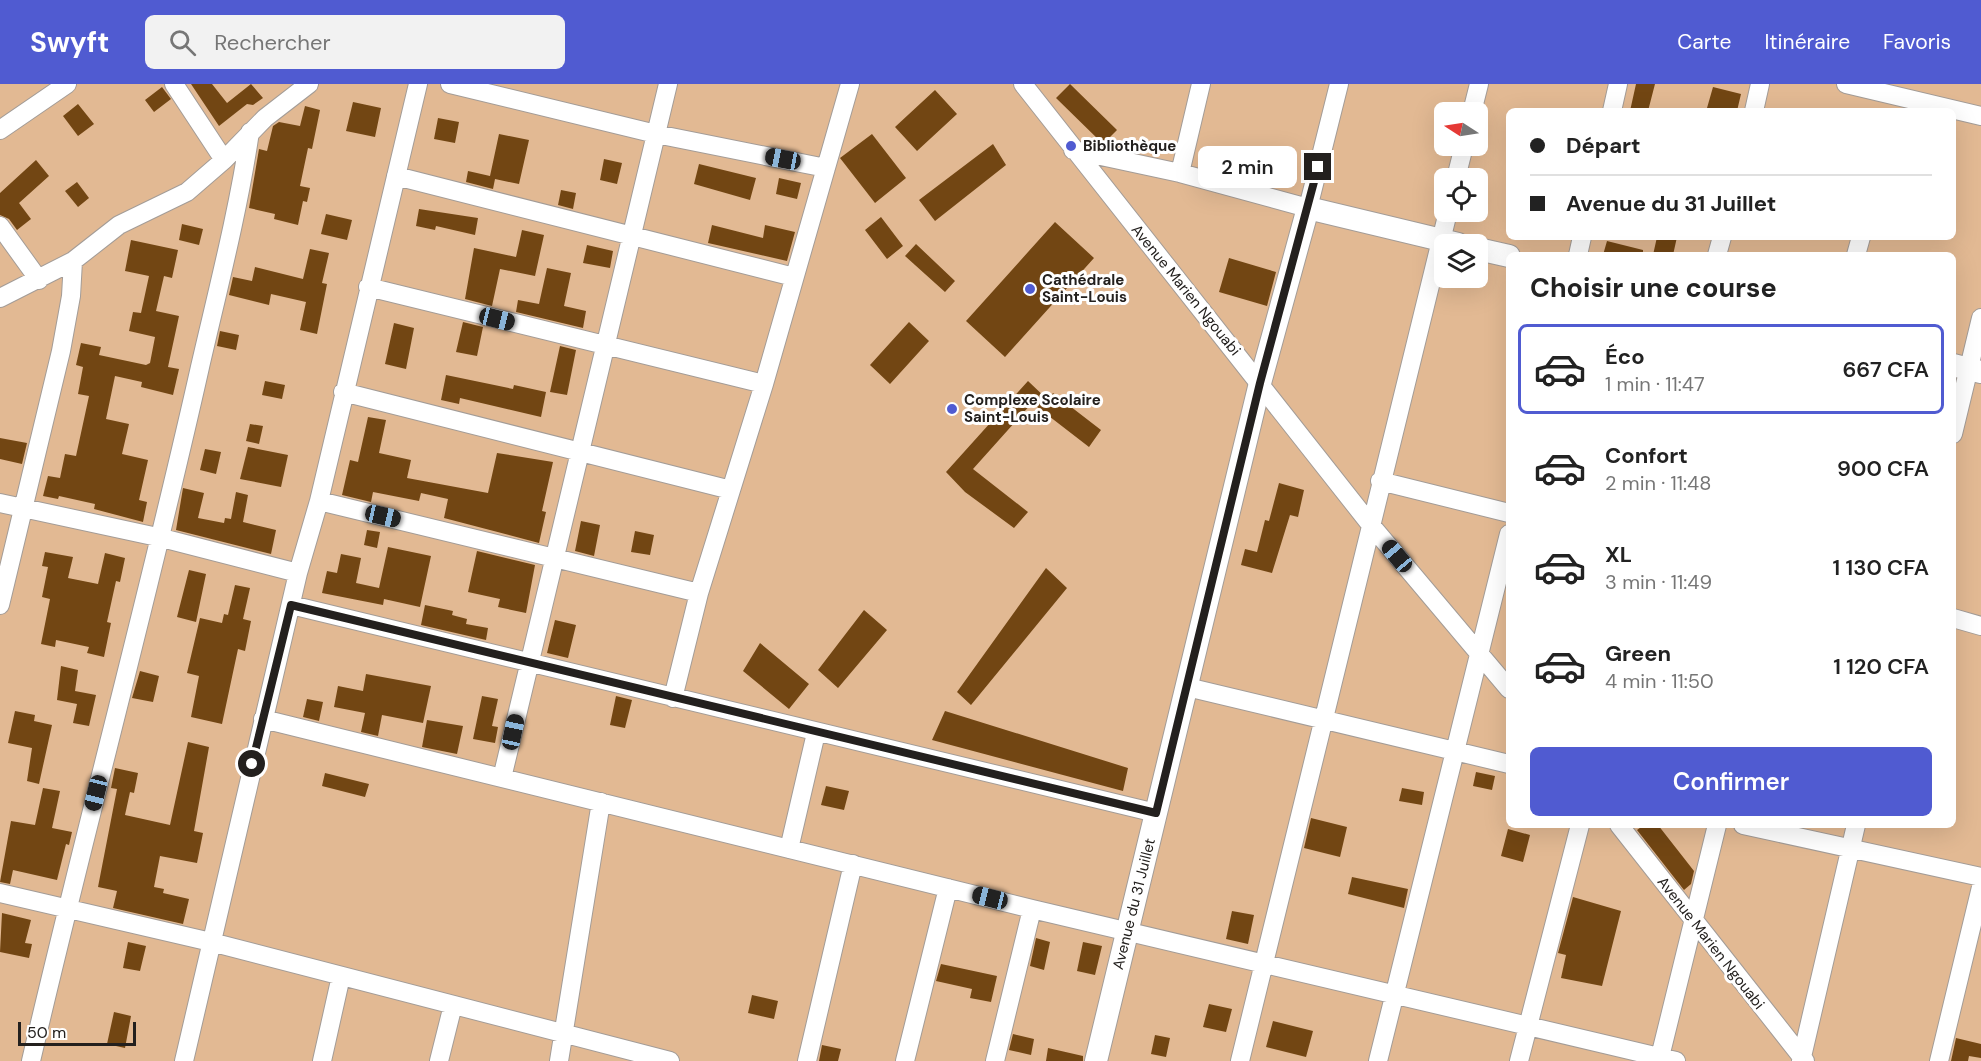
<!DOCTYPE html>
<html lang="fr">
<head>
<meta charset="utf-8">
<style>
  :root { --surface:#fff; --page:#f2f2f2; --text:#222; --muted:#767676; --line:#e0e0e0; --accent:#505bd1 }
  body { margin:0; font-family:"DM Sans",sans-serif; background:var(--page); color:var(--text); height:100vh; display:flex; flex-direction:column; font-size:22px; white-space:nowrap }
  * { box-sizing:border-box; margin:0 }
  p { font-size:20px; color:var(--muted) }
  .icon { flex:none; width:33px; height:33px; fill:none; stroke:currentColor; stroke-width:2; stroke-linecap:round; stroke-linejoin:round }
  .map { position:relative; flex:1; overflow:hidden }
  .drawer { position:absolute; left:1506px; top:168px; width:450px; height:576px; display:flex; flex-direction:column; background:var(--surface); border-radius:9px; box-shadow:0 6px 24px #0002 }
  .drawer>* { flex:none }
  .top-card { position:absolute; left:1506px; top:24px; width:450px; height:132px; border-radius:9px; box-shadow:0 6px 24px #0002; display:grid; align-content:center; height:132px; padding:0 24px; background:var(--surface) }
  .needle { width:39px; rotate:282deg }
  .fabs { position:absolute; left:1434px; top:18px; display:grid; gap:12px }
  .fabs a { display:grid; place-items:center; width:54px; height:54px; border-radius:9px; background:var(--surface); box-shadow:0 6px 24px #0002; font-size:30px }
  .scale { position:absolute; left:18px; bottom:15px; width:118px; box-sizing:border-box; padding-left:6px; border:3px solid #23201e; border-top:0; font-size:16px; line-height:21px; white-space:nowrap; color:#23201e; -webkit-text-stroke:4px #fff; paint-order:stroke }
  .end { position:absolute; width:27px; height:27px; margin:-14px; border:8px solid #23201e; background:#fff; box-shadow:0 0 0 3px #fff }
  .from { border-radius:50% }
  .bubble { position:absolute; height:42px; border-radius:9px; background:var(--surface); box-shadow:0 6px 24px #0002; font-size:20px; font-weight:600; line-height:42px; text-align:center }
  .car { position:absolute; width:18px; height:36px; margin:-18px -9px; border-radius:8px; box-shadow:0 0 4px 2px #0007; background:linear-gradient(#222 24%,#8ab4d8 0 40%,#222 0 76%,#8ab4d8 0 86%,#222 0) }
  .top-card b { display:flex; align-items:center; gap:21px; height:57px; font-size:22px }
  .top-card b+b { border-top:2px solid var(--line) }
  .top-card i { width:15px; height:15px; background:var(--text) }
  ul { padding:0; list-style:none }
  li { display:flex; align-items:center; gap:18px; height:90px; margin:0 12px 9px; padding:0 12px; border:3px solid transparent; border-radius:9px }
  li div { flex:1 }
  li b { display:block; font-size:22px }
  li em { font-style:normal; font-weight:600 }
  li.on { border-color:var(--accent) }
  li>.icon { width:54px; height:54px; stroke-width:1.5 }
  h2 { padding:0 24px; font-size:27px; line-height:72px }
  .cta { display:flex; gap:12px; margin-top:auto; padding:12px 24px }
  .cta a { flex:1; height:69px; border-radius:9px; background:var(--accent); color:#fff; font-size:24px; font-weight:600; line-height:69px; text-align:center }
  header { display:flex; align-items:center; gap:36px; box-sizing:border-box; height:84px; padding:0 30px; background:var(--accent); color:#fff }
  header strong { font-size:28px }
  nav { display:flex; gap:33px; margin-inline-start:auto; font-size:21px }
  .search { width:420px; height:54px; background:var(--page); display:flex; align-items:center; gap:15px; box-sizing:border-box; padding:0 21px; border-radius:9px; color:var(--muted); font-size:22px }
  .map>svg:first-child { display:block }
  .green { fill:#e2b993; fill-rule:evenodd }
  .building { fill:#724613 }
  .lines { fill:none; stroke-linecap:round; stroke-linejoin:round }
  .minor-casing { stroke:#a39c97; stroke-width:20 }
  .tertiary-casing { stroke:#a39c97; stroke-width:24 }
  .minor { stroke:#fff; stroke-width:18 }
  .tertiary { stroke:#fff; stroke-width:22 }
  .route { stroke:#23201e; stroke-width:8 }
  .poi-dot { fill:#505bd1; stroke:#fff; stroke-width:2 }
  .labels { text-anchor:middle; stroke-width:6; stroke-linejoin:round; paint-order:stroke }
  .poi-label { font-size:15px; font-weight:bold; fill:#23201e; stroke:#fff; text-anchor:start }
  .street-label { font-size:15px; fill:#23201e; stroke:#fff }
</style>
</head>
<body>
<header>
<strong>Swyft</strong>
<div class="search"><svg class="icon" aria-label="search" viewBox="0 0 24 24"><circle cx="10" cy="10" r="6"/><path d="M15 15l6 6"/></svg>Rechercher</div>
<nav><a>Carte</a><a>Itinéraire</a><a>Favoris</a></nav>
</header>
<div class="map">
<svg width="1981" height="977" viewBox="0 0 1981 977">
  <rect width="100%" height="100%" fill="#eae3dd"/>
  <path class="green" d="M0 0H1981V977H0ZM1509 27H1953V153H1509ZM1444 28H1478V62H1444ZM1444 94H1478V128H1444ZM1444 160H1478V194H1444ZM1509 171H1953V741H1509Z"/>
  <path class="building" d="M191 0H212L227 19 251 0 263 14 253 21 247 20 219 42Z
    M1070 0 1117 46 1103 60 1056 14Z
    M1636 0H1655L1648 27H1630Z
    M162 3 171 15 154 28 145 16Z
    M1713 3 1741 10 1737 27 1707 24Z
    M935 6 957 30 917 67 895 43Z
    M353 18 381 24 375 53 346 47Z
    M78 20 94 40 78 52 63 32Z
    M305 22 320 26 312 65 308 64 300 102 310 104 307 118 303 117 298 141 274 135 275 130 249 124 259 65 267 67 273 42 279 38 300 42Z
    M438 34 459 38 455 59 434 55Z
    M499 50 529 56 519 100 495 95 493 105 466 98 468 87 490 92Z
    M872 50 906 94 875 119 840 74Z
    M993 60 1006 81 935 137 919 116Z
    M604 75 622 79 617 100 600 96Z
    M36 76 49 92 19 119 31 135 17 146 9 135 0 131V109Z
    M699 80 756 94 750 116 694 100Z
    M779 94 801 99 797 115 776 110Z
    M77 98 89 114 78 123 65 107Z
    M561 106 576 109 573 125 558 121Z
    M419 125 478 134 475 151 436 142 435 146 416 142Z
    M326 130 352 136 347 156 321 150Z
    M881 133 903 162 887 175 865 146Z
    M1055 138 1094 174 1005 273 966 237Z
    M182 140 203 145 199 161 179 156Z
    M712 141 763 154 765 141 795 148 787 177 708 159Z
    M522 146 544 151 535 192 500 185 492 222 465 215 474 164 516 173Z
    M1657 153H1677L1673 171H1653Z
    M131 156 178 166 172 194 164 192 156 227 179 232 168 283 179 285 173 311 141 303 142 298 115 292 106 335 129 340 122 370 148 376 139 416 147 418 143 438 94 425 95 420 59 412 58 415 43 412 48 392 60 394 65 370 76 372 89 312 78 310 83 283 76 281 81 259 101 263 99 271 146 281 150 279 155 253 129 247 133 228 141 229 149 192 125 187Z
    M1607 157 1643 166V171H1603Z
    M916 160 955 197 945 208 905 172Z
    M587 161 613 167 610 184 583 179Z
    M310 165 329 169 322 199 327 200 317 250 300 246 306 218 271 210 269 221 229 211 233 193 252 197 255 183 303 195Z
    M1229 174 1276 188 1267 222 1219 208Z
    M547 184 571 189 564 222 586 227 583 244 516 228 518 216 539 220Z
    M463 238 483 243 477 272 456 268Z
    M909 238 929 257 890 300 870 281Z
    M394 239 414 244 406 285 385 280Z
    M220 247 239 251 236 266 217 262Z
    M560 262 576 266 567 311 550 308Z
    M446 291 513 305 514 301 546 308 541 333 460 314 459 320 441 316Z
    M265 297 285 301 282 315 262 311Z
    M1028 297 1048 316 1053 309 1101 346 1089 363 1032 319 973 385 1028 428 1014 444 965 408 946 388Z
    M368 333 386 336 379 369 411 376 407 394 488 409 497 369 553 378 542 427 546 428 539 459 444 434 448 415 421 409 419 417 373 408 371 418 342 411 350 376 358 378Z
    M250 340 263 342 259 360 246 357Z
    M0 354 27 359 22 380 0 375Z
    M248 363 288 371 281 403 240 395Z
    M205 365 221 368 216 390 200 386Z
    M1279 399 1304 406 1298 433 1290 431 1272 489 1241 481 1245 465 1257 468 1265 436 1269 437Z
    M183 404 204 409 198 434 224 439 225 434 231 435 236 408 248 411 243 438 276 446 271 470 176 446Z
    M581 437 600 441 594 472 575 467Z
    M367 446 380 448 377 464 364 461Z
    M635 447 654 451 650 471 631 468Z
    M388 463 431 472 420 523 384 515 383 521 322 509 327 487 337 489 341 470 361 474 356 499 379 504Z
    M477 467 535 481 526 529 498 523 500 515 468 508Z
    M45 468 73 473 68 494 98 500 105 469 125 474 120 498 116 497 107 538 111 539 104 573 87 569 89 563 56 556 55 563 41 560 50 515 42 513 48 483 42 482Z
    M1046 484 1067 504 971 621 957 608Z
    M189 486 206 490 196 538 177 533Z
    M235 501 250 504 243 535 251 537 245 567 238 565 222 640 191 633 199 592 187 589 200 534 222 539 224 530 228 531Z
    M425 521 453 527 452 531 467 535 466 540 488 544 486 556 421 541Z
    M864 526 887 546 838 604 818 586Z
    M555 536 576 541 568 574 547 569Z
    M760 559 809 600 789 625 743 587Z
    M61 582 78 586 75 607 96 611 89 642 73 639 77 620 57 616Z
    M140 587 159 592 153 618 132 614Z
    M366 590 431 602 423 639 382 631 378 652 361 648 365 629 334 623 338 602 363 607Z
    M482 612 498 615 492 642 498 643 495 659 473 655Z
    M616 612 632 616 625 644 610 641Z
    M307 615 323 618 319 637 303 633Z
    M15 627 35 631 34 637 52 641 39 700 27 697 32 664 8 659Z
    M945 627 1128 684 1123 707 932 656Z
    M427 636 463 642 457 670 422 663Z
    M188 658 209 663 194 747 203 749 197 779 160 772 154 803 164 805 163 809 189 815 183 840 113 824 117 807 98 803 117 705 111 704 115 684 138 689 134 709 130 708 125 731 170 741Z
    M1476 688 1495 692 1492 706 1473 702Z
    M325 689 369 700 365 713 322 702Z
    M826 702 849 707 844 726 821 721Z
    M43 704 60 707 52 744 72 748 69 761 66 760 57 796 13 786 10 800 0 798 11 737 35 741Z
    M1402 704 1424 708 1422 721 1399 717Z
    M1311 734 1347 743 1340 773 1304 764Z
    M1644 741H1658L1694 787 1691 800 1684 806 1637 746Z
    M1508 745 1530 751 1523 778 1501 772Z
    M1352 793 1408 805 1404 824 1348 810Z
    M1573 813 1621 827 1602 902 1561 894 1566 871 1558 869Z
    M1232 827 1254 831 1248 860 1226 855Z
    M2 829 31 836 25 859 32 860 29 874 0 868Z
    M1036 854 1050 858 1044 886 1030 882Z
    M128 858 146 862 140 887 123 884Z
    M1083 858 1102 862 1095 891 1077 887Z
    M941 880 997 892 991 918 970 914 972 905 936 897Z
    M752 911 778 917 774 935 748 929Z
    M1209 920 1232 925 1226 948 1203 943Z
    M114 928 131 932 125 964 107 960Z
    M1273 937 1313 947 1306 973 1266 963Z
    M1013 950 1034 955 1031 971 1009 966Z
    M1155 951 1170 954 1166 973 1151 970Z
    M1956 954 1981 960V974L1969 972 1968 977H1951Z
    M822 961 841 965 838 977H819Z
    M1048 964 1083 972V977H1046Z"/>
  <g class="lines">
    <g class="minor-casing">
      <path id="minor" d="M174 0 224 76
        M450 0 656 50 826 84
        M1023 0 1370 440 1509 605
        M1846 0 1981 32
        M1612 27 1618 0
        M1754 27 1760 0
        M1472 28 1479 0
        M0 46 67 0
        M1073 66 1180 89 1308 124 1339 0
        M1180 89 1201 0
        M396 92 794 193
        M1456 94 1464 62
        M0 142 39 196
        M1578 171 1582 153
        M1717 171 1722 153
        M1856 171 1861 153
        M368 203 764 300
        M0 214 73 177
        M343 308 731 406
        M1953 350 1981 234
        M1380 397 1509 429
        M319 417 699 509
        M0 419 162 454 298 489
        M0 521 61 267 71 212 73 177 119 141 187 108 224 76 265 34 309 0
        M291 521 1156 729
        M1953 534 1981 542
        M1187 603 1509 680
        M673 614 699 509 764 300 850 0
        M263 635 1032 825 1676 977
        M502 694 668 0
        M1619 741 1805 977
        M1743 741 1981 793
        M789 765 816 649
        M0 809 211 858 670 977
        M31 977C85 745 148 515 200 283 218 205 238 128 250 48
        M184 977 298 489 319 417 418 0
        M322 977 341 892
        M439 977 453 921
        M559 977 601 718
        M807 977 853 780
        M905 977 948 804
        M995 977 1032 825
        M1240 977 1448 128
        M1378 977 1509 450
        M1519 977 1580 741
        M1659 977 1717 741
        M1801 977 1856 741
        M1939 977 1981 803"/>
    </g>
    <g class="tertiary-casing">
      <path id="tertiary" d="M1478 165 1509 172
        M1953 281 1981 288
        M1096 977 1260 299 1308 124 1458 160"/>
    </g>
    <use href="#minor" class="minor"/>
    <use href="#tertiary" class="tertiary"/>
  </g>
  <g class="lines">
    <path class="route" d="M252 680 291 521 1156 729 1260 299 1318 83"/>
  </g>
  <g class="poi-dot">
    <circle cx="1071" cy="62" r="6"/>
    <circle cx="1030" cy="205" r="6"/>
    <circle cx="952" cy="325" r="6"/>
  </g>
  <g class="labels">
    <g class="poi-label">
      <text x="1083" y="67">Bibliothèque</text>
      <text x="1042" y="201">Cathédrale<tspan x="1042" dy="17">Saint-Louis</tspan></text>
      <text x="964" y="321">Complexe Scolaire<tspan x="964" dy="17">Saint-Louis</tspan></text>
    </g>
    <g class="street-label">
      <text transform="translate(1186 206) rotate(51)" y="5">Avenue Marien Ngouabi</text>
      <text transform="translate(1134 820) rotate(-76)" y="5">Avenue du 31 Juillet</text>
      <text transform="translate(1711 859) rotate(52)" y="5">Avenue Marien Ngouabi</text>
    </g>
  </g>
</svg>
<div class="fabs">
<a><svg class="needle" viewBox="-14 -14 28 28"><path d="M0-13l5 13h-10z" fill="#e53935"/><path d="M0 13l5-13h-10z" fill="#767676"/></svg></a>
<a><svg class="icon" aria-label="locate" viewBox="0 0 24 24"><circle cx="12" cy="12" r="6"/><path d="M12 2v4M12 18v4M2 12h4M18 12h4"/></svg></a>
<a><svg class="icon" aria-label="layers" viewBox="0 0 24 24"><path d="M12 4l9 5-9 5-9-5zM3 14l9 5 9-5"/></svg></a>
</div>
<div class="scale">50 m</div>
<i class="end from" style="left:252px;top:680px"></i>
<i class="end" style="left:1318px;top:83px"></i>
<div class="bubble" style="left:1198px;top:62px;width:99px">2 min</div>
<i class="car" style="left:783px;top:75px;rotate:281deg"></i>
<i class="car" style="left:497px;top:235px;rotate:104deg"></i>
<i class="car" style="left:383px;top:432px;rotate:103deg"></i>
<i class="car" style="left:1397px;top:472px;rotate:320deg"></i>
<i class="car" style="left:513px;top:648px;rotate:12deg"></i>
<i class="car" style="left:96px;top:709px;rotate:194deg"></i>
<i class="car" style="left:990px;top:814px;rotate:284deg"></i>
<div class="top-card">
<b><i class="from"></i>Départ</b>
<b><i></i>Avenue du 31 Juillet</b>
</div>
<section class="drawer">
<h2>Choisir une course</h2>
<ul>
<li class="on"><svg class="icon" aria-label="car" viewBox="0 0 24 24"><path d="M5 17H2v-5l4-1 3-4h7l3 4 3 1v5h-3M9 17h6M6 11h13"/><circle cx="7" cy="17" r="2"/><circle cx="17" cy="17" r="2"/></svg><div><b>Éco</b><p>1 min · 11:47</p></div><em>667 CFA</em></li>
<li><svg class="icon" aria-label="car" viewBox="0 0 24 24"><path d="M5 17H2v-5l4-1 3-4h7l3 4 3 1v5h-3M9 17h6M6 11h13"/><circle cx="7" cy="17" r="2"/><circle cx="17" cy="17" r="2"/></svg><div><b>Confort</b><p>2 min · 11:48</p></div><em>900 CFA</em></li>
<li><svg class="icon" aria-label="car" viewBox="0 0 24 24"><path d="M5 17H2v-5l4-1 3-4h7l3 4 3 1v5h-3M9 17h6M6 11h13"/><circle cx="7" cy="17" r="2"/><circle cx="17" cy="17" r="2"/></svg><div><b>XL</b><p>3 min · 11:49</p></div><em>1 130 CFA</em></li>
<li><svg class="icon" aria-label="car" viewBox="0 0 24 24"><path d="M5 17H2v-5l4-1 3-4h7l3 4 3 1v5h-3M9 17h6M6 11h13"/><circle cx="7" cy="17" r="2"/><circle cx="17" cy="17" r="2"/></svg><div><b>Green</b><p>4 min · 11:50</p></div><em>1 120 CFA</em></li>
</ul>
<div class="cta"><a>Confirmer</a></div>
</section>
</div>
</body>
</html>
